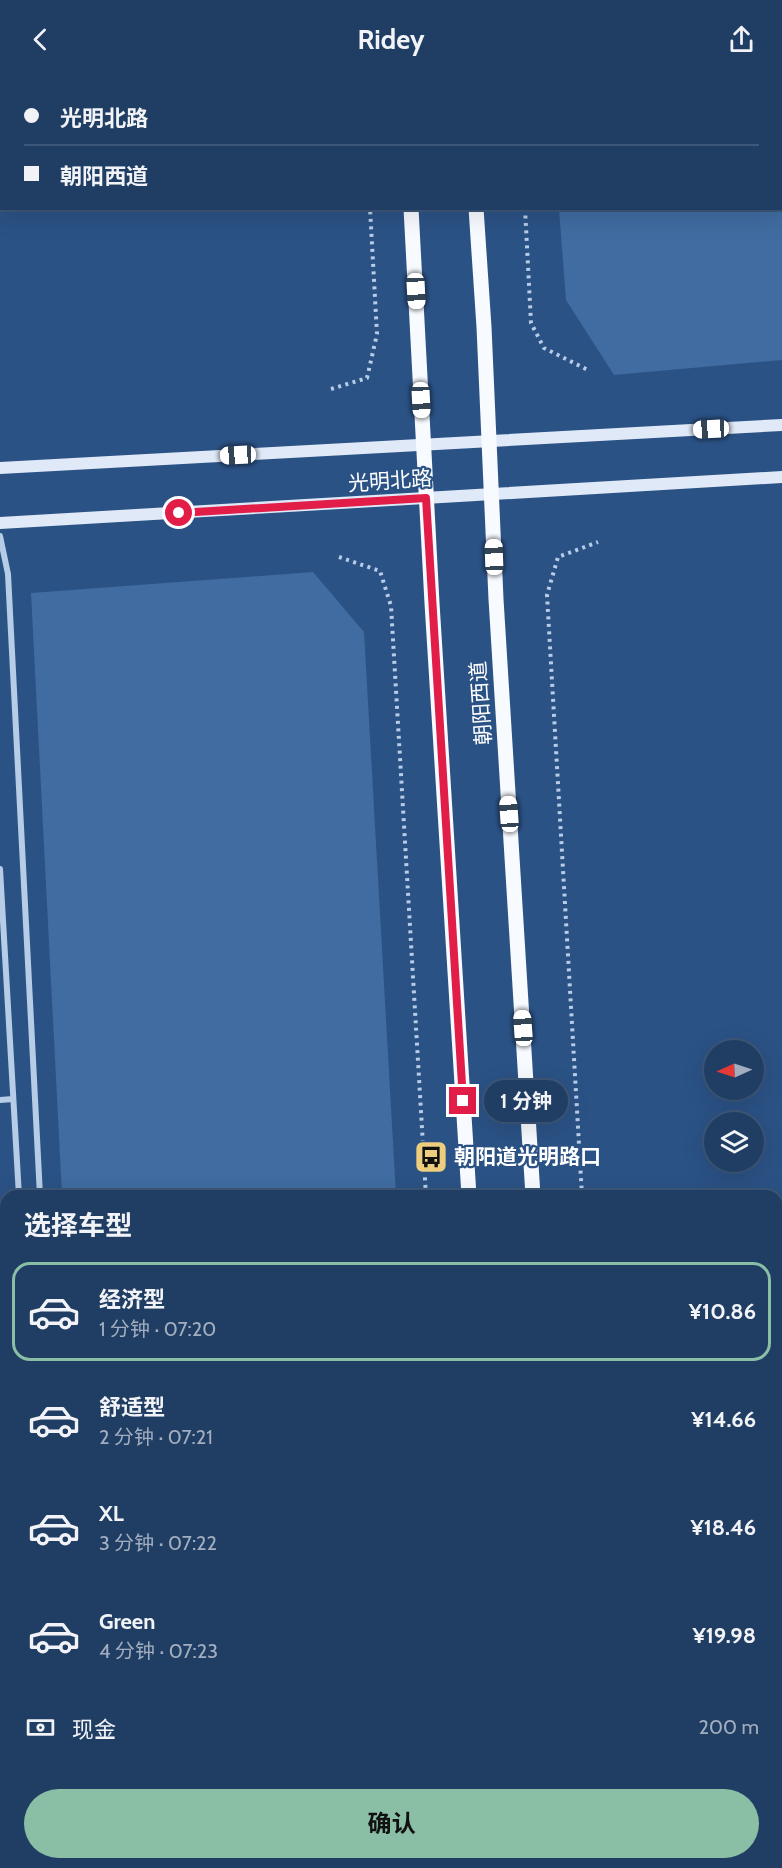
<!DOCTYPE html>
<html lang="zh">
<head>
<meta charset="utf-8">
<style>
  :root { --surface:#203e64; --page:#2d496d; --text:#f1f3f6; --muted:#a2aebf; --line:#3d5778; --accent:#8abfa5 }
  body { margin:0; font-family:Cabin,"Noto Sans SC",sans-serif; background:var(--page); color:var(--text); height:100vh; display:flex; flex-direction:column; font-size:22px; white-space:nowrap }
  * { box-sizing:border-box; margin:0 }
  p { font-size:20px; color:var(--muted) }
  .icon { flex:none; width:33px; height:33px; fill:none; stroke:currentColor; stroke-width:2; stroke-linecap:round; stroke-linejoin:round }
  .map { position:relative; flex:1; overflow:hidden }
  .drawer { position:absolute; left:0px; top:1112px; width:783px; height:680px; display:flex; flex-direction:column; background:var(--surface); border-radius:18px 18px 0 0; box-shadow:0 6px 24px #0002,0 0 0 2px var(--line) }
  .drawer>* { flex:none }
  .guide { position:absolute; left:0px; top:0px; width:783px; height:132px; box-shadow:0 6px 24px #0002,0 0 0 2px var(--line); display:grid; align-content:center; height:132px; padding:0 24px; background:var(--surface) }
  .needle { width:39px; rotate:267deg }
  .fabs { position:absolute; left:704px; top:962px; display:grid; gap:12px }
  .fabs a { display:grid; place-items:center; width:60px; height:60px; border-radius:50%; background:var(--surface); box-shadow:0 6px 24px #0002,0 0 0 2px var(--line); font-size:30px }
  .end { position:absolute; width:27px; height:27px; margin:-14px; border:8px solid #e11d48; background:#fff; box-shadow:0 0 0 3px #fff }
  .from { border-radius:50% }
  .bubble { position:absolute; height:42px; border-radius:21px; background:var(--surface); box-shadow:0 6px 24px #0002,0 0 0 2px var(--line); font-size:20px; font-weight:700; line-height:42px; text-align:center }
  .car { position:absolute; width:18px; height:36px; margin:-18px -9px; border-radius:8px; box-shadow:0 0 4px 2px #0007; background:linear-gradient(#fff 24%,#345 0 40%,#fff 0 76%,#345 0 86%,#fff 0) }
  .guide b { display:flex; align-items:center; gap:21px; height:57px; font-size:22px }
  .guide b+b { border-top:2px solid var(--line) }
  .guide i { width:15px; height:15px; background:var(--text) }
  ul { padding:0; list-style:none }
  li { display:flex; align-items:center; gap:18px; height:99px; margin:0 12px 9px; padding:0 12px; border:3px solid transparent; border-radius:18px }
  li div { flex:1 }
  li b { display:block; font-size:22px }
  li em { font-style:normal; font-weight:700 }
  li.current { border-color:var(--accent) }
  li>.icon { width:54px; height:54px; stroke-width:1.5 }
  h2 { padding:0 24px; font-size:27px; line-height:72px }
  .pay { display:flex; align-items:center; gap:15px; height:66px; padding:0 24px; font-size:22px }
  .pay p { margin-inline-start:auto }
  .cta { display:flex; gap:12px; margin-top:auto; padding:12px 24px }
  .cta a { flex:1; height:69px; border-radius:36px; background:var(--accent); color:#111; font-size:24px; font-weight:700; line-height:69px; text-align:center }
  header { display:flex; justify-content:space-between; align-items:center; height:78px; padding:0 24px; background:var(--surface); font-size:27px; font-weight:700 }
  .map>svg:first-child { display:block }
  .green { fill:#406ca1 }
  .building { fill:#577eae; stroke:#d9e6f6; stroke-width:1.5 }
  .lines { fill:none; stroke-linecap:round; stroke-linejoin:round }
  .path { stroke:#b6cce7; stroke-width:4; stroke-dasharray:3 4.5; stroke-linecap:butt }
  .minor { stroke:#b6cce7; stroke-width:6 }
  .secondary { stroke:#dfe9f7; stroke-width:12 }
  .primary { stroke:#f7fafe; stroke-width:15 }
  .route { stroke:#e11d48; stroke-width:8 }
  .labels { text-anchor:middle; stroke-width:4.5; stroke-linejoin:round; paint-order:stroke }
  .street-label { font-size:21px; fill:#fff; stroke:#2b5285 }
  .poi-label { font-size:21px; font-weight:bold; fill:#fff; stroke:#2b5285; text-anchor:start }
</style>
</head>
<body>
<header><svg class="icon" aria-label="back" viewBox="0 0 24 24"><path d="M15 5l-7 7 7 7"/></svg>Ridey<svg class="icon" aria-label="share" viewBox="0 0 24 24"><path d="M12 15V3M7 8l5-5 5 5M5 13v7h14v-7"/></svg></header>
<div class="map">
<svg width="782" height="1790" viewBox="0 0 782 1790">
  <rect width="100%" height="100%" fill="#2b5285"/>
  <path class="green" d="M548 0H782V282L614 297 566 222 559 131 782 130V2Z
    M313 494 364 554 396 1117H62L31 515Z
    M0 1311 6 1410V1785H29V1790H0Z"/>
  <path class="building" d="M151 1785H213V1790H151Z
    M330 1785H409V1790H331Z
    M331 1785H375V1790H331Z"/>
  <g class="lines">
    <path class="path" d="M362 0V2
      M517 0V2
      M525 130 531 245 544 270 588 292
      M331 311 367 300 377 256 370 130
      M339 479 380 493 391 528 426 1118
      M582 1118 547 517 558 479 598 464
      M465 1785V1790
      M621 1785V1790"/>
    <path class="minor" d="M0 458 8 496 40 1118
      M0 791 19 1118
      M0 1022 13 1021
      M57 1785V1790
      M77 1785V1790"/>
    <path class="secondary" d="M0 390 782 347
      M0 445 782 399"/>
    <path class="primary" d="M404 0 405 2
      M467 0V2
      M411 130 432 525 469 1118
      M476 130 484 249 496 521 533 1118
      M509 1785 510 1790
      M576 1785 577 1790"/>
  </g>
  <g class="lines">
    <path class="route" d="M179 435 426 420 463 1023"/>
  </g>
  <defs>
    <g id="bus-square" transform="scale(1.725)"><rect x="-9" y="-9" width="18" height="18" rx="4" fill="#edcd7e" stroke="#2b5285"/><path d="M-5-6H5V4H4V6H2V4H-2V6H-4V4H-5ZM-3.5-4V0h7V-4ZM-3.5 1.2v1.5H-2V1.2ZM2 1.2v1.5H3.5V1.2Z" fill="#111"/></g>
  </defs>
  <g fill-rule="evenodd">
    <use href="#bus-square" x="431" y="1079"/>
  </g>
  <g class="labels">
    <g class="street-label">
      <text transform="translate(390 403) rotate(-4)" y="7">光明北路</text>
      <text transform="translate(481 625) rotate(-94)" y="7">朝阳西道</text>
    </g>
    <g class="poi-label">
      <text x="454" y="1086">朝阳道光明路口</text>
    </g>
  </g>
</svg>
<div class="fabs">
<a><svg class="needle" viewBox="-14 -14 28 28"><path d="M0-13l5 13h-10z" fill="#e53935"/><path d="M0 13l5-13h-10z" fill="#a2aebf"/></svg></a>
<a><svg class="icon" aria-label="layers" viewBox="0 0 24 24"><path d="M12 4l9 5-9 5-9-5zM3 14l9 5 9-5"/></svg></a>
</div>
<i class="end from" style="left:179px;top:435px"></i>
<i class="end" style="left:463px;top:1023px"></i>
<div class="bubble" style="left:484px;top:1002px;width:84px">1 分钟</div>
<i class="car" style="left:416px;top:213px;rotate:177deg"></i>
<i class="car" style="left:421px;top:322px;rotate:177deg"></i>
<i class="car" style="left:711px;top:351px;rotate:267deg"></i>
<i class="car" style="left:238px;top:377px;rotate:267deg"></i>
<i class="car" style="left:494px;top:479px;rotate:358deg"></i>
<i class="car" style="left:509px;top:736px;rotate:356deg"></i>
<i class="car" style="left:523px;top:950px;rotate:356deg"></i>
<div class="guide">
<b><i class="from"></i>光明北路</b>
<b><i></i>朝阳西道</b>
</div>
<section class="drawer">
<h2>选择车型</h2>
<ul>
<li class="current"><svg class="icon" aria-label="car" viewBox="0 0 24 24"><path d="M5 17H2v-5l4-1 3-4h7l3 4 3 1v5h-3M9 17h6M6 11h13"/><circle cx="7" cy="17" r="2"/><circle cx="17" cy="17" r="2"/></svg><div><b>经济型</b><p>1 分钟 · 07:20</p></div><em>¥10.86</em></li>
<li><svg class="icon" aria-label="car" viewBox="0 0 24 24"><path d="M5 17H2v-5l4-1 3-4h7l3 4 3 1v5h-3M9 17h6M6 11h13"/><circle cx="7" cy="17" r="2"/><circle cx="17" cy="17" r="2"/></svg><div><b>舒适型</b><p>2 分钟 · 07:21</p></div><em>¥14.66</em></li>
<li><svg class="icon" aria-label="car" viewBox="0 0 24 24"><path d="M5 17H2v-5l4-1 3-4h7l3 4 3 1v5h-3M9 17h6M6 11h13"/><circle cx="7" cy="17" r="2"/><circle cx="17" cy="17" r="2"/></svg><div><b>XL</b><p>3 分钟 · 07:22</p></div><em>¥18.46</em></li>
<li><svg class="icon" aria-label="car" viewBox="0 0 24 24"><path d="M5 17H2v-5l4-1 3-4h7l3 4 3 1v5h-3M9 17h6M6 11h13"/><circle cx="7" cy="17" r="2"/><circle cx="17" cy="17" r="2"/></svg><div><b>Green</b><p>4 分钟 · 07:23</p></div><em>¥19.98</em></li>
</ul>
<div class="pay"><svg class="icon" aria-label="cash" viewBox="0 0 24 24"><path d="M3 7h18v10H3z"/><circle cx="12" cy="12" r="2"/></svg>现金<p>200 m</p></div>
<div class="cta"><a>确认</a></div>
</section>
</div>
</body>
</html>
